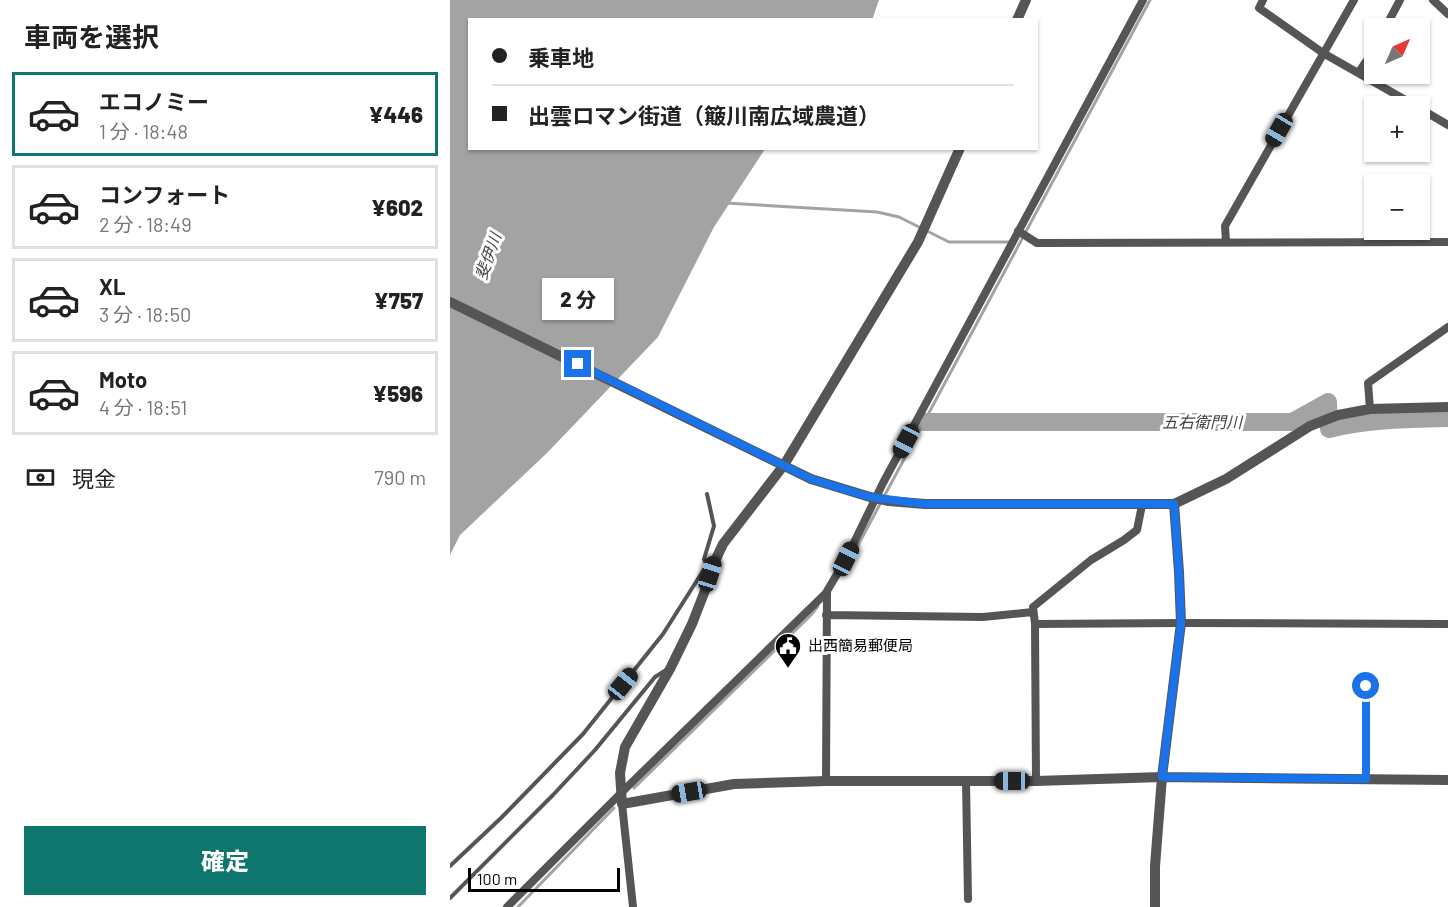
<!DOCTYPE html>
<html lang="ja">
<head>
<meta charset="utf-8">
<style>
  :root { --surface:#fff; --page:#f2f2f2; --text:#222; --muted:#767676; --line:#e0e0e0; --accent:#0f766e }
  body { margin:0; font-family:Barlow,"Noto Sans JP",sans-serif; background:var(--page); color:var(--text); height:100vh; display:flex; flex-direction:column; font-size:22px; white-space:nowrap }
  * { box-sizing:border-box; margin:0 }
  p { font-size:20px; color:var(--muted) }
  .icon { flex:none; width:33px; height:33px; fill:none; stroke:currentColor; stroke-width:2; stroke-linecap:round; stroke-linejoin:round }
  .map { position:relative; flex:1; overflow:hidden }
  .side { display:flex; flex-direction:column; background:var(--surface); width:450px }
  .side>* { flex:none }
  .guide { position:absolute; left:18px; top:18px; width:570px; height:132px; border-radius:0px; box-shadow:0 2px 4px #0004; display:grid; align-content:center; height:132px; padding:0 24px; background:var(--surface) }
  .needle { width:39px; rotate:45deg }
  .buttons { position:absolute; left:914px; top:18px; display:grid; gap:12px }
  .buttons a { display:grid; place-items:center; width:66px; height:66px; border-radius:0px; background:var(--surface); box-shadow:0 2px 4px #0004; font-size:30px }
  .scale { position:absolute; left:18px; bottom:15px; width:152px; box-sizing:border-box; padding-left:6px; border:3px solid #000; border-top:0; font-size:16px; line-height:21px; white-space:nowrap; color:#000; -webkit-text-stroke:4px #fff; paint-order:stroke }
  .end { position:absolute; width:27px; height:27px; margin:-14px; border:8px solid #1a73e8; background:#fff; box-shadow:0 0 0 3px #fff }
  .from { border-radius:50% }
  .bubble { position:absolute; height:42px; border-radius:0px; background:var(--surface); box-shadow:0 2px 4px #0004; font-size:20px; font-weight:800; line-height:42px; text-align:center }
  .car { position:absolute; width:18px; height:36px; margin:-18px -9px; border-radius:8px; box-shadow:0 0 4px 2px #0007; background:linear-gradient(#222 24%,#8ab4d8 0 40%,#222 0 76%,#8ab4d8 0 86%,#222 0) }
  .guide b { display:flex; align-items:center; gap:21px; height:57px; font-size:22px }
  .guide b+b { border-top:2px solid var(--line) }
  .guide i { width:15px; height:15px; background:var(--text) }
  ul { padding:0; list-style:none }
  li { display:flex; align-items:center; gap:18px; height:84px; margin:0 12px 9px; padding:0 12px; border:3px solid var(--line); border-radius:0px }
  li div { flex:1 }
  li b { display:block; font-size:22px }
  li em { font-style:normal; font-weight:800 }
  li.active { border-color:var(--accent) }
  li>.icon { width:54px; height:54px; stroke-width:1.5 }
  h2 { padding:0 24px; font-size:27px; line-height:72px }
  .pay { display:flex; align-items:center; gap:15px; height:66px; padding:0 24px; font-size:22px }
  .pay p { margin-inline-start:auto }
  .action { display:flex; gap:12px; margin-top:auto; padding:12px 24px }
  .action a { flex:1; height:69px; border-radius:0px; background:var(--accent); color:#fff; font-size:24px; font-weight:800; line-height:69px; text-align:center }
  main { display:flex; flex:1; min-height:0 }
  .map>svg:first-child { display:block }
  .water { fill:#a3a3a3 }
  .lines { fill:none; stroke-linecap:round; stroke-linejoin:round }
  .stream { stroke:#a3a3a3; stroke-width:3 }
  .river { stroke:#a3a3a3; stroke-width:18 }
  .service { stroke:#555; stroke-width:4 }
  .minor { stroke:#555; stroke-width:8 }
  .tertiary { stroke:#555; stroke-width:10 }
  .tertiary-bridge { stroke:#555; stroke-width:10 }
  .route { stroke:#1a73e8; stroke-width:8 }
  .labels { text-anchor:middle; stroke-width:6; stroke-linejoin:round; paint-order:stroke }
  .poi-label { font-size:15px; fill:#000; stroke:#fff; text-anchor:start }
  .water-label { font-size:16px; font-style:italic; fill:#444; stroke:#fff }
</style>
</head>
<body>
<main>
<section class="side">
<h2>車両を選択</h2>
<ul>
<li class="active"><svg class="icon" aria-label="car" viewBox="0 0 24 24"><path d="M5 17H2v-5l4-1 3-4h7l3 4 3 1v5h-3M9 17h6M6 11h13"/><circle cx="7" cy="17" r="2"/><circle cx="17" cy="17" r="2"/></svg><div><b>エコノミー</b><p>1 分 · 18:48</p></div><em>¥446</em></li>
<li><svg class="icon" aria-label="car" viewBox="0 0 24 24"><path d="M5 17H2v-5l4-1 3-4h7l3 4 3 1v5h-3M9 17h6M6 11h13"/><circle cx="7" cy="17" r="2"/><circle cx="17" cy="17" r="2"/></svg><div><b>コンフォート</b><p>2 分 · 18:49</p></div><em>¥602</em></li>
<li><svg class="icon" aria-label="car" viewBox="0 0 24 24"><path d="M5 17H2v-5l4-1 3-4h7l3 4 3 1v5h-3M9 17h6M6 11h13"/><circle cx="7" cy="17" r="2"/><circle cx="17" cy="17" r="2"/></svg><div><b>XL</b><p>3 分 · 18:50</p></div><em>¥757</em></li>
<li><svg class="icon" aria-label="car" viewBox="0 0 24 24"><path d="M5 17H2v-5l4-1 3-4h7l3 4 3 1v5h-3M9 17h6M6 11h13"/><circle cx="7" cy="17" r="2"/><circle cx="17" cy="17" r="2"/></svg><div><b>Moto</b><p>4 分 · 18:51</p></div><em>¥596</em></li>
</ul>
<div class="pay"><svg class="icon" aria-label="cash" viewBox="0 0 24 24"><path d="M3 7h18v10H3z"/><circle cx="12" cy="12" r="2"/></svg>現金<p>790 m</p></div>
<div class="action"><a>確定</a></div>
</section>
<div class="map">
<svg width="998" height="907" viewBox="0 0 998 907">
  <rect width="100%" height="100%" fill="#fff"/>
  <path class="water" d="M0 0H429L422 20H20V148L315 149 264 227 208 337 97 453 10 535 0 555Z"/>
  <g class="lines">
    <path class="stream" d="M276 203 427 212 449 217 499 242H562
      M399 562 700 0
      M184 788 361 615 368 606
      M68 907 164 808"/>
    <path class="river" d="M474 422H842L878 402 879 429C918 419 958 419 998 418"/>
    <path class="service" d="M257 494 264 526 254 559 256 564H260
      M0 866 51 818 133 734 213 634 253 571 259 565
      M0 898 103 795 145 750 205 677 216 670"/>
    <path class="minor" d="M813 0 809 8 873 53 966 106
      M983 0 998 14
      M935 28 950 0
      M908 73 924 50
      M969 108 998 125
      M568 231 587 243 998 242
      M776 242 775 226 904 0
      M920 409 918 383 998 327
      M376 615 533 617 583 612
      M585 624 731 623 998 624
      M916 686V779
      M376 781 377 591 396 559 433 483 693 0
      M516 781 518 899
      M586 781 585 624 583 607 641 560 674 540 687 530 692 505
      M172 804 183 907
      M57 907 171 793 377 592"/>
    <path class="tertiary" d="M567 20 576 0
      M510 148 468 242 334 465 273 544 265 561 256 588 242 624 220 669 175 747 170 773 172 804 284 784 376 781H586L712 777 998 780
      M0 302 361 479
      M439 501 475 504H724L776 479 860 426 888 415 920 409 998 407
      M705 907V866L712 777 731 623 729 572 724 504"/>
    <path class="tertiary-bridge" d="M361 479 420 497 439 501"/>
  </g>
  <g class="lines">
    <path class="route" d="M128 364 361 479 420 497 475 504H724L729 572 731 623 712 777 916 779V686"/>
  </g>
  <defs>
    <g id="civic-pin" transform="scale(1.35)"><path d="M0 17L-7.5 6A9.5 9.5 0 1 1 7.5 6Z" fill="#000" stroke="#fff"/><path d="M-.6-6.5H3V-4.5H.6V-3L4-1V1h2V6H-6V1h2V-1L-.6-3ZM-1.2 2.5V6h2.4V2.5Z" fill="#fff"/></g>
  </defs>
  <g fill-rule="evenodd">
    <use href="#civic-pin" x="338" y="646"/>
  </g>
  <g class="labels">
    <g class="poi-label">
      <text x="358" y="651">出西簡易郵便局</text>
    </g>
    <g class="water-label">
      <text transform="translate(38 256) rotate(-71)" y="6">斐伊川</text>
      <text x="752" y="428">五右衛門川</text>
    </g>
  </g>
</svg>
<div class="buttons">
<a><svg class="needle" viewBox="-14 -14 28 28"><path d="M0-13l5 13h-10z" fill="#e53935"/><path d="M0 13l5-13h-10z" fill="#767676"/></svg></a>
<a>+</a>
<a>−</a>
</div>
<div class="scale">100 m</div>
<i class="end from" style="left:916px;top:686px"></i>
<i class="end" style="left:128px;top:364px"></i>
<div class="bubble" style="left:92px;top:278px;width:72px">2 分</div>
<i class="car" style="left:829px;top:130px;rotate:210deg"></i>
<i class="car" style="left:456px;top:441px;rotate:208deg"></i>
<i class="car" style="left:396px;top:559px;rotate:26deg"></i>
<i class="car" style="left:260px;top:574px;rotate:17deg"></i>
<i class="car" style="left:173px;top:684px;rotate:39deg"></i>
<i class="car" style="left:562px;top:781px;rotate:270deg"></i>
<i class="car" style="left:239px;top:792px;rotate:260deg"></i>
<div class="guide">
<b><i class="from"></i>乗車地</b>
<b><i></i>出雲ロマン街道（簸川南広域農道）</b>
</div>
</div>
</main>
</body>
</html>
